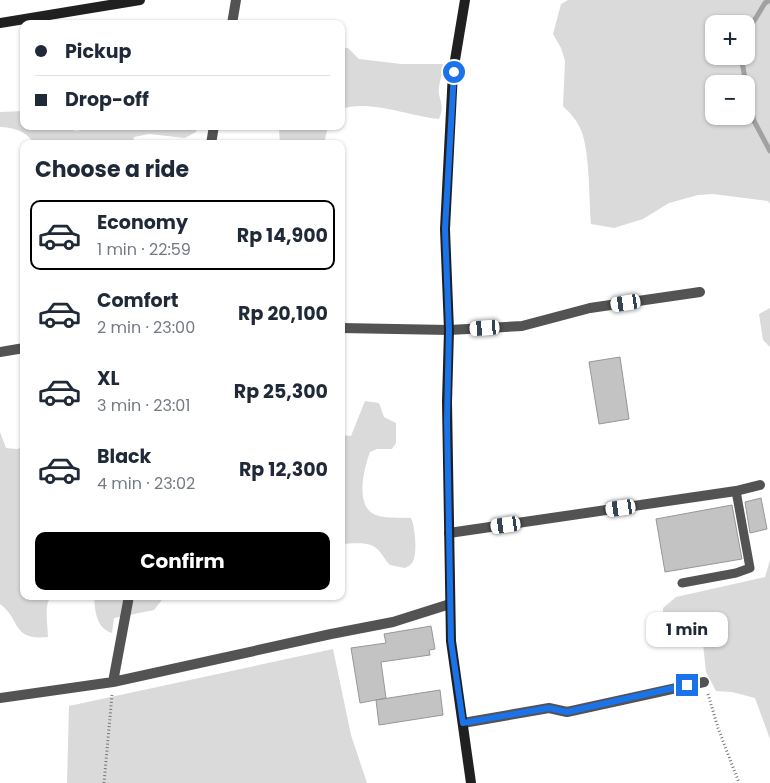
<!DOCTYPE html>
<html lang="en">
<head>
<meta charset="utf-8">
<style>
  :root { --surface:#fff; --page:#f6f6f7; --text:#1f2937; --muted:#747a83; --line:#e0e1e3; --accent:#000 }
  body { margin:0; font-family:Poppins,sans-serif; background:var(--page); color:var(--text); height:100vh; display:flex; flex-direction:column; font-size:19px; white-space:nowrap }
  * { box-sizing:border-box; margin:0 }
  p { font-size:16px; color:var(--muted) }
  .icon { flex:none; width:28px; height:28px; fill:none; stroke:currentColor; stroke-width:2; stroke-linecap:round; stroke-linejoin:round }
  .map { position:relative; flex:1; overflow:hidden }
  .drawer { position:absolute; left:20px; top:140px; width:325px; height:460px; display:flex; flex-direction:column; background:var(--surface); border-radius:10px; box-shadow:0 1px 4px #0004 }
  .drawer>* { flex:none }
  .hud { position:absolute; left:20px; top:20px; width:325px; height:110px; border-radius:10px; box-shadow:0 1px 4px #0004; display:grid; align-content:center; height:110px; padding:0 15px; background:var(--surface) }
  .fabs { position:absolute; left:705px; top:15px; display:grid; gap:10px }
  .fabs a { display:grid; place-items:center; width:50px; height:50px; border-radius:10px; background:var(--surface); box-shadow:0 1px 4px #0004; font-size:25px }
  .end { position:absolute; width:22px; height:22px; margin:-11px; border:6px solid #1a73e8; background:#fff; box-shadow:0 0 0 2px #fff }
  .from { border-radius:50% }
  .bubble { position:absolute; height:35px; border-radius:10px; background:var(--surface); box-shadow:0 1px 4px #0004; font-size:16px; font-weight:700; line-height:35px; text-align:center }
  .car { position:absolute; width:15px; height:30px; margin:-15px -8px; border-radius:6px; box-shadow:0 0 4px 1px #0007; background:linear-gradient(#fff 24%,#345 0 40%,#fff 0 76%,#345 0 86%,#fff 0) }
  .hud b { display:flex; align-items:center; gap:18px; height:48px; font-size:19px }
  .hud b+b { border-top:1px solid var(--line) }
  .hud i { width:12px; height:12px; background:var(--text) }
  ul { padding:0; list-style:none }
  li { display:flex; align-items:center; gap:15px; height:70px; margin:0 10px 8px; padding:0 5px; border:2px solid transparent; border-radius:10px }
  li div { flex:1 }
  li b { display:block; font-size:19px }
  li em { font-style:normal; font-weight:700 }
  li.selected { border-color:var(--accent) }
  li>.icon { width:45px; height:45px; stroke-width:1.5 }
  h2 { padding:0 15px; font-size:22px; line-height:60px }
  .button { display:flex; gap:10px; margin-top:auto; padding:10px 15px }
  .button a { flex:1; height:58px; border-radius:10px; background:var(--accent); color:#fff; font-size:20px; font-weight:700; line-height:58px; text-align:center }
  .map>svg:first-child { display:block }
  .green { fill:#dadada; fill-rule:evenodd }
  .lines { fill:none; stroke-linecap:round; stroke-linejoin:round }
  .stream { stroke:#a1a1a1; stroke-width:5 }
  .building { fill:#c3c3c3; stroke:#979797 }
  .path { stroke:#757575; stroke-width:3; stroke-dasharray:1 2.5; stroke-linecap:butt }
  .lane { stroke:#535353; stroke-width:9 }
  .street { stroke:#535353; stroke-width:10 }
  .secondary { stroke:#202020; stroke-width:10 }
  .route { stroke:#1a73e8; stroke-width:6 }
</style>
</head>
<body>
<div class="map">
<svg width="770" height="783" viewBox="0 0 770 783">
  <rect width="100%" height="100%" fill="#fff"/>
  <path class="green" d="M568 0H770V204L768 201 713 194 698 195 669 203 643 219 614 228 591 224C589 199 590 152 581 130 577 120 570 113 563 106L565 61 561 48 553 34 561 4ZM714 24H746V56H714ZM714 84H746V116H714Z
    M341 48H348L359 59 401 64H444C443 71 440 80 439 87 437 99 446 103 439 119 410 116 368 99 341 109Z
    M24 111V126H66L75 131 95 128 97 126H197L196 132 185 138 149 134 134 137 132 144H34C28 132 13 127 0 127V112Z
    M274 126H328L324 144H280L279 129Z
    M770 308V347L763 340 759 314Z
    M365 401 379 403 384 417 396 423V443L392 449H377L370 452C364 468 354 507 376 515 386 519 400 517 411 518 415 526 418 555 412 563 411 565 407 567 405 568L390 565C386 561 384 557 380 552 371 540 354 544 341 544V435L351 436Z
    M0 432 6 448 17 449 24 447V596H52C43 604 48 625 48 637 11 641 21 619 0 604Z
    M770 560V739L755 698 732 692 716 691 706 672 702 634 696 622 688 621 673 626C665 621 663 617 663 608L676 597 765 577Z
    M94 596H165L154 610 114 618 112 633C96 628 95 611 94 596Z
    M333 649 351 735 367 783H67L69 706Z"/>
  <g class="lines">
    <path class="stream" d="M746 34 765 3 770 0
      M741 56 746 84
      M746 87 754 121 770 151"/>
  </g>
  <path class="building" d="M620 357 629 419 599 424 589 362Z
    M761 498 767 529 750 533 745 502Z
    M732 505 742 559 665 572 656 519Z
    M431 626 435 649 429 650 430 655 381 662 386 698 360 703 351 648 386 643 384 634Z
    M440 690 443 715 379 725 376 700Z"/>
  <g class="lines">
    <path class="path" d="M708 694 718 728 739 783
      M104 783 112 695"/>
    <path class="lane" d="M682 583 736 573 750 568 736 491"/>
    <path class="street" d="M232 24 236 0
      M211 144 214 126
      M341 328 449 330 522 326 590 308 700 292
      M0 352 24 348
      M449 533 736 491 760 485
      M113 682 129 596
      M0 698 113 682 331 634 393 622 450 604
      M463 723 549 708 567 712 704 682"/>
    <path class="secondary" d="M465 0 453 72 445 229 449 330 447 402 451 641 471 783
      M0 23 140 0"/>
  </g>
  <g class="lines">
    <path class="route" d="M454 72 445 229 449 330 447 420 451 641 463 723 549 708 567 712 687 685"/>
  </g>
</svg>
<div class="fabs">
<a>+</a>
<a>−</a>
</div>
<i class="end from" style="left:454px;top:72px"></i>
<i class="end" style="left:687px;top:685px"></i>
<div class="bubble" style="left:646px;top:612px;width:82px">1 min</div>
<i class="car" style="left:626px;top:303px;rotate:261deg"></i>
<i class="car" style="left:485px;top:328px;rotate:266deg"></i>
<i class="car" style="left:621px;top:508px;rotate:262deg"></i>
<i class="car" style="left:506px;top:525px;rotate:262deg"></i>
<div class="hud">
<b><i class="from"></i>Pickup</b>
<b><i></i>Drop-off</b>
</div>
<section class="drawer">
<h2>Choose a ride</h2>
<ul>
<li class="selected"><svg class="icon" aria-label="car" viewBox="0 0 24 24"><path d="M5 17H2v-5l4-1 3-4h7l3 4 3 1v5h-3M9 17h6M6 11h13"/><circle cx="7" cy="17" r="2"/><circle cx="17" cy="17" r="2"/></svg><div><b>Economy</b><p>1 min · 22:59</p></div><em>Rp 14,900</em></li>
<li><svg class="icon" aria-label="car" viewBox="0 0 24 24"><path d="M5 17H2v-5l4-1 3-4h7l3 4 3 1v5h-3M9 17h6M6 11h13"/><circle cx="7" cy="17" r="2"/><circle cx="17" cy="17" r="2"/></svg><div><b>Comfort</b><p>2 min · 23:00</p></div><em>Rp 20,100</em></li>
<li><svg class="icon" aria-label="car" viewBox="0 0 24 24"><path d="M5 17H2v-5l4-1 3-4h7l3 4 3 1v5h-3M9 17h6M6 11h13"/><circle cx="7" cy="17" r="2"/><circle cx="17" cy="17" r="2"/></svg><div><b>XL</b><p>3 min · 23:01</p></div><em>Rp 25,300</em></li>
<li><svg class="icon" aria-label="car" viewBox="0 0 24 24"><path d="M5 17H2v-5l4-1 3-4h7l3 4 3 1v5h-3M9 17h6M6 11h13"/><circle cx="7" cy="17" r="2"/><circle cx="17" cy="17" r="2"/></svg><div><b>Black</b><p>4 min · 23:02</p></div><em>Rp 12,300</em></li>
</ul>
<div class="button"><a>Confirm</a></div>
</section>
</div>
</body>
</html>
